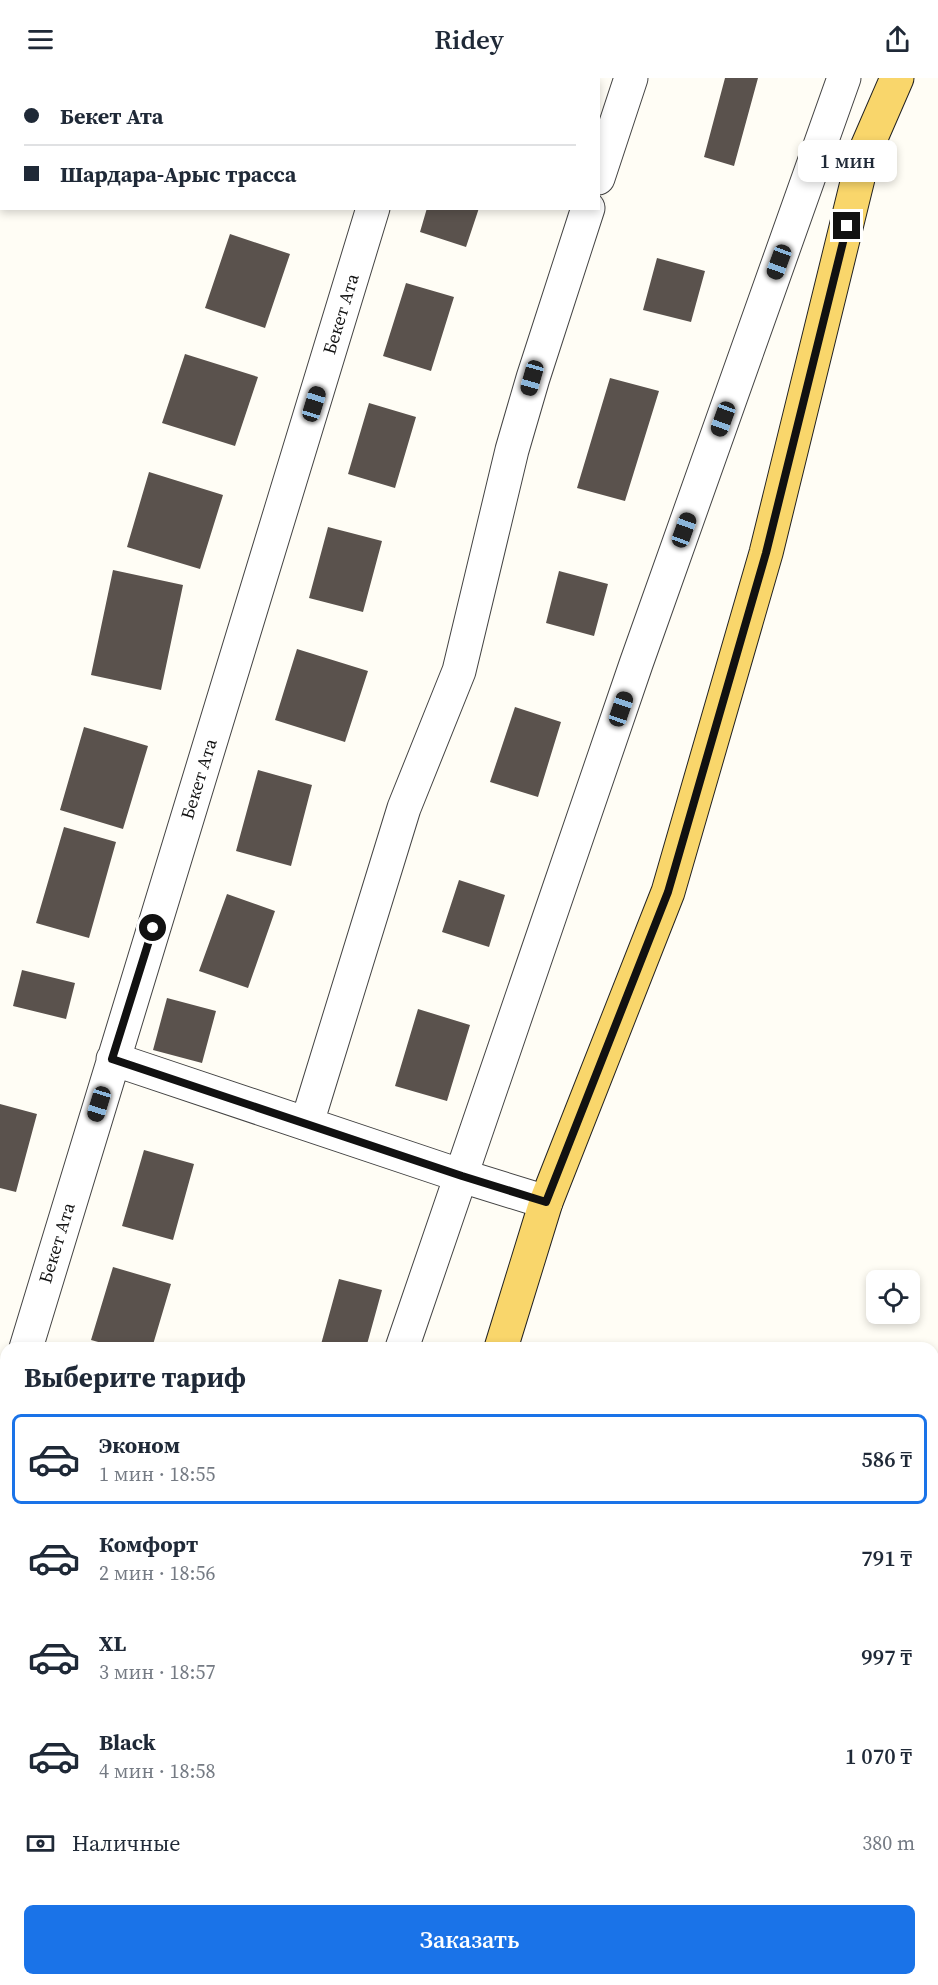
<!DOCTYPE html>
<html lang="ru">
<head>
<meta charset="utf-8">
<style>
  :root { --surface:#fff; --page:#f2f2f3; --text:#1f2937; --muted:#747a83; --line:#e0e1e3; --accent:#1a73e8 }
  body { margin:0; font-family:"Source Serif 4",serif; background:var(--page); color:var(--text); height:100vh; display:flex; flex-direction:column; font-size:22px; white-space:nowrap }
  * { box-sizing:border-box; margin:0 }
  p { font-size:20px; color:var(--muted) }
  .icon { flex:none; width:33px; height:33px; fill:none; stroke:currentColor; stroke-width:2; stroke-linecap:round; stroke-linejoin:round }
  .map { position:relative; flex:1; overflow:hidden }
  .panel { position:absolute; left:0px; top:1264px; width:939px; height:644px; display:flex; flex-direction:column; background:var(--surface); border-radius:18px 18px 0 0; box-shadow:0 3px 9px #0003 }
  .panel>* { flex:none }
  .guide { position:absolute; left:0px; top:0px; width:600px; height:132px; box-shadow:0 3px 9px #0003; display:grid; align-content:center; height:132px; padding:0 24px; background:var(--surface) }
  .fabs { position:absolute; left:866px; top:1192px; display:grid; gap:12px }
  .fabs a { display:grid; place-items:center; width:54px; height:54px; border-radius:9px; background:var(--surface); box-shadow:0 3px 9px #0003; font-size:30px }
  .end { position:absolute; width:27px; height:27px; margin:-14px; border:8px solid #111; background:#fff; box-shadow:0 0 0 3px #fff }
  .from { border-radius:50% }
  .bubble { position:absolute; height:42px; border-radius:9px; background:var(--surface); box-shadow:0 3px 9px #0003; font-size:20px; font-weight:600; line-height:42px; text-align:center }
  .car { position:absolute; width:18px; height:36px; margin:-18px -9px; border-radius:8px; box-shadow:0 0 4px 2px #0007; background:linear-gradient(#222 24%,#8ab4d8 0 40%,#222 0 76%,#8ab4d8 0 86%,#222 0) }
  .guide b { display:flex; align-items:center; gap:21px; height:57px; font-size:22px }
  .guide b+b { border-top:2px solid var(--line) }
  .guide i { width:15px; height:15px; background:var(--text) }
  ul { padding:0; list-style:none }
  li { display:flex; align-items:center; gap:18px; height:90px; margin:0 12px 9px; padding:0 12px; border:3px solid transparent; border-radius:9px }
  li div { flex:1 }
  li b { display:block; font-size:22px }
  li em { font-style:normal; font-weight:600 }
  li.active { border-color:var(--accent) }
  li>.icon { width:54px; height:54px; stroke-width:1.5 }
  h2 { padding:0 24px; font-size:27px; line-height:72px }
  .pay { display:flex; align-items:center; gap:15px; height:66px; padding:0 24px; font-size:22px }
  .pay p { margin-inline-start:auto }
  .action { display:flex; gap:12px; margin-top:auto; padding:12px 24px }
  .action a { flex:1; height:69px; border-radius:9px; background:var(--accent); color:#fff; font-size:24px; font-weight:600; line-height:69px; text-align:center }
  header { display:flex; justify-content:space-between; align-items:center; height:78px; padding:0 24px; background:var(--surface); font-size:27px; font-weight:600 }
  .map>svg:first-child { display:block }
  .building { fill:#5a524d }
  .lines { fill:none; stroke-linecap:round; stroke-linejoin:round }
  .minor-casing { stroke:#444; stroke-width:35 }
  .major-casing { stroke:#222; stroke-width:35 }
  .minor { stroke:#fff; stroke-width:33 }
  .major { stroke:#f9d66b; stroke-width:33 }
  .route { stroke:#111; stroke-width:8 }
  .labels { text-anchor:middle; stroke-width:6; stroke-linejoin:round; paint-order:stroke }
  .street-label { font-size:18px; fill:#111; stroke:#fff }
</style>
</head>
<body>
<header><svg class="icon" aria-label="menu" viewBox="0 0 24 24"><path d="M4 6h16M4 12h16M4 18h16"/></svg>Ridey<svg class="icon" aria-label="share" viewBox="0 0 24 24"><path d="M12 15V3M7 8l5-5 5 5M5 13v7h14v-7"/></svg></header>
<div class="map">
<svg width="938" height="1907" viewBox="0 0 938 1907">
  <rect width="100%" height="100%" fill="#fffdf5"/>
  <path class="building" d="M725 0H758L734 88 704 79Z
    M427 130H479L466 169 420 154Z
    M230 156 290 176 265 250 205 230Z
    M657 180 705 193 691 244 643 232Z
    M406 205 454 219 431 293 383 278Z
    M185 276 258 299 235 368 162 345Z
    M610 300 659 313 625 423 577 410Z
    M369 325 416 339 395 410 348 396Z
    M149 394 223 417 200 491 127 469Z
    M328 449 382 463 363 534 309 520Z
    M113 492 183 507 161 612 91 597Z
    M559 493 608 506 594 558 546 545Z
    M297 571 368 593 345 664 275 642Z
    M515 629 561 644 538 719 490 704Z
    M84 649 148 668 123 751 60 732Z
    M258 692 312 707 291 788 236 773Z
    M64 749 116 764 89 860 36 845Z
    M459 802 505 817 489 869 442 854Z
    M227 816 275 833 248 910 199 893Z
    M22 892 75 905 66 941 13 928Z
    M167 920 216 933 202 985 153 972Z
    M418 931 470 947 447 1023 395 1008Z
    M0 1026 37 1036 16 1114 0 1110Z
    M144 1072 194 1086 173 1162 122 1148Z
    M113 1189 171 1206 152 1270H120L91 1262Z
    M339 1201 382 1212 366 1270H320Z"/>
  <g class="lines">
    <g class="minor-casing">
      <path id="minor" d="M411 2 412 0
        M598 100 631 0
        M113 981 462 1098 546 1124
        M307 1045 404 730 459 593 512 372 533 300 588 130
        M26 1270 373 130
        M402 1270 636 586 844 0
        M0 1357 6 1337
        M0 1431 6 1433
        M0 1533 6 1535
        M19 1902 35 1907"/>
    </g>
    <g class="major-casing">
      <path id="major" d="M501 1270 546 1124 668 814 766 475 864 76 897 0
        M321 1907 323 1902"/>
    </g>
    <use href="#minor" class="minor"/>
    <use href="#major" class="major"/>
  </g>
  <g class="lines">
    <path class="route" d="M153 850 112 981 462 1098 546 1124 668 814 766 475 847 148"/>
  </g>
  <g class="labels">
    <g class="street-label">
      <text transform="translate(341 236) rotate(-73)" y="6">Бекет Ата</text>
      <text transform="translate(199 701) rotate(-73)" y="6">Бекет Ата</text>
      <text transform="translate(57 1165) rotate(-73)" y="6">Бекет Ата</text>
    </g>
  </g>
</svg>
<div class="fabs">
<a><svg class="icon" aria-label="locate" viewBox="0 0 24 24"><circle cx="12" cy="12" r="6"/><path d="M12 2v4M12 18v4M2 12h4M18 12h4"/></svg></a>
</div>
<i class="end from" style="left:153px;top:850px"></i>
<i class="end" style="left:847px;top:148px"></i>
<div class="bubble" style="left:798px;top:62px;width:99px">1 мин</div>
<i class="car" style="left:779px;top:184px;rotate:200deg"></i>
<i class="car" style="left:532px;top:300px;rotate:196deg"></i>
<i class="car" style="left:314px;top:326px;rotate:17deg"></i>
<i class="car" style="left:723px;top:341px;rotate:200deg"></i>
<i class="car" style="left:684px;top:452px;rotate:20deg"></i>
<i class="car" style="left:621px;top:631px;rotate:19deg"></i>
<i class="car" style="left:99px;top:1026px;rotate:197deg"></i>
<div class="guide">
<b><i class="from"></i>Бекет Ата</b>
<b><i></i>Шардара-Арыс трасса</b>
</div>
<section class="panel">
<h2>Выберите тариф</h2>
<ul>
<li class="active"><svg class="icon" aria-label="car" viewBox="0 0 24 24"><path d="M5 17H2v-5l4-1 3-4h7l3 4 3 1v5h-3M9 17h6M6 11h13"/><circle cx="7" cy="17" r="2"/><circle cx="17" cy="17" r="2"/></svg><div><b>Эконом</b><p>1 мин · 18:55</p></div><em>586 ₸</em></li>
<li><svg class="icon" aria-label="car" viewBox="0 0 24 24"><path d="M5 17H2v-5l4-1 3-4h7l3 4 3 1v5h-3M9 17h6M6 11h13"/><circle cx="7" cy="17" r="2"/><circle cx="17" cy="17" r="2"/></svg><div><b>Комфорт</b><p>2 мин · 18:56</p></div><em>791 ₸</em></li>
<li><svg class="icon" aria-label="car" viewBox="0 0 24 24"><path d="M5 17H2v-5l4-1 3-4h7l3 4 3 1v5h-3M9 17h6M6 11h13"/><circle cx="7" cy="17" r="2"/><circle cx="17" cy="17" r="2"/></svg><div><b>XL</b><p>3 мин · 18:57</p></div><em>997 ₸</em></li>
<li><svg class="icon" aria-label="car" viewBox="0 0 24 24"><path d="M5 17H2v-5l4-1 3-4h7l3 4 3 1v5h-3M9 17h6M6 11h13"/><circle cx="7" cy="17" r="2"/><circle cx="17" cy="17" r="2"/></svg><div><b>Black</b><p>4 мин · 18:58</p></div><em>1 070 ₸</em></li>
</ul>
<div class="pay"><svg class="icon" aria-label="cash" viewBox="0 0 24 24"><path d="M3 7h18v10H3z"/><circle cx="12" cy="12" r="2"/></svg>Наличные<p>380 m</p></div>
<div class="action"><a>Заказать</a></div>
</section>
</div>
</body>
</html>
